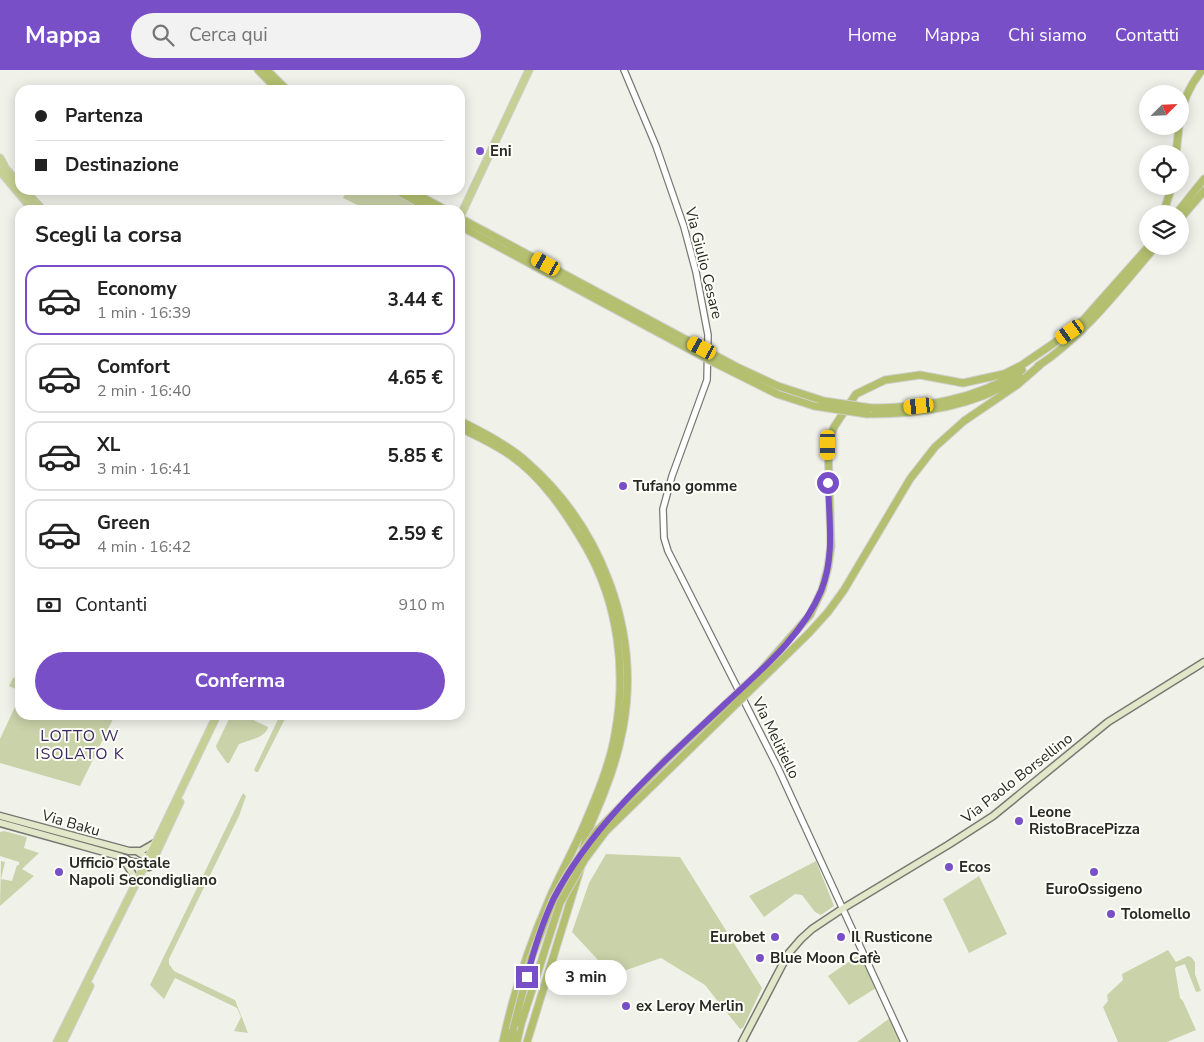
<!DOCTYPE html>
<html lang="it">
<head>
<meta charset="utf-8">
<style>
  :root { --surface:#fff; --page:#f2f2f2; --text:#222; --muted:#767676; --line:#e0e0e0; --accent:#794fc8 }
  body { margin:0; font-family:"Nunito Sans",sans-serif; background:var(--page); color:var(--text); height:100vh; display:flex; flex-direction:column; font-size:19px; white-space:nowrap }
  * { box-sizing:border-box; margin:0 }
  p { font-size:16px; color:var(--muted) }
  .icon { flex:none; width:28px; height:28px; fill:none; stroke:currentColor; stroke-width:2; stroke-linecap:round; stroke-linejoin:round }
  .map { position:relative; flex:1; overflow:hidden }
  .sheet { position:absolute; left:15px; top:135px; width:450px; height:515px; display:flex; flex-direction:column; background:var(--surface); border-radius:15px; box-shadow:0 2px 12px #0003 }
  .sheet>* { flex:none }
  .hud { position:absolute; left:15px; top:15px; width:450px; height:110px; border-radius:15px; box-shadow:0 2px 12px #0003; display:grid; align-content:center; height:110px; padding:0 20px; background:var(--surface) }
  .needle { width:32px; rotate:66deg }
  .buttons { position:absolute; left:1139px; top:15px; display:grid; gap:10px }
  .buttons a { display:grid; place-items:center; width:50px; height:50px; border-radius:50%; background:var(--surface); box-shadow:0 2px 12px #0003; font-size:25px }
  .end { position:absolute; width:22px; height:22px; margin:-11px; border:6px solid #794fc8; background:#fff; box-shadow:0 0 0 2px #fff }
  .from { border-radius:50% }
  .bubble { position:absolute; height:35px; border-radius:18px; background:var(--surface); box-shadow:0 2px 12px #0003; font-size:16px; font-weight:700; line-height:35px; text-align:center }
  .car { position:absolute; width:15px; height:30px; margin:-15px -8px; border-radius:6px; box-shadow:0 0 4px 1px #0007; background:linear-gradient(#f5c518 24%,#345 0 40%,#f5c518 0 76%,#345 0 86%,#f5c518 0) }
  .hud b { display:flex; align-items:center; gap:18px; height:48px; font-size:19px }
  .hud b+b { border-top:1px solid var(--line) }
  .hud i { width:12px; height:12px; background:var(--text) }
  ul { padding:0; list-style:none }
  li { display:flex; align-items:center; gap:15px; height:70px; margin:0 10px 8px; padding:0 10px; border:2px solid var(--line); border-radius:15px }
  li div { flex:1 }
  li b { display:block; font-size:19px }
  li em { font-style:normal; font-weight:700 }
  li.current { border-color:var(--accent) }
  li>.icon { width:45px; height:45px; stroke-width:1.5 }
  h2 { padding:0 20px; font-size:22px; line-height:60px }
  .pay { display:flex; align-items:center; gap:12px; height:55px; padding:0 20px; font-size:19px }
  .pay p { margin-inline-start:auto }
  .cta { display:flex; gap:10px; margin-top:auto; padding:10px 20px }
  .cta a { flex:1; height:58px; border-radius:30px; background:var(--accent); color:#fff; font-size:20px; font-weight:700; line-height:58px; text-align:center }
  header { display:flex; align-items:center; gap:30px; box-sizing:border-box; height:70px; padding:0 25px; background:var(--accent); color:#fff }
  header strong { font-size:24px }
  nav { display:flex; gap:28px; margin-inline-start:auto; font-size:18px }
  .search { width:350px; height:45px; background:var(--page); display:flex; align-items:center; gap:12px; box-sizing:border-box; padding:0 18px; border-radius:28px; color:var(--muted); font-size:19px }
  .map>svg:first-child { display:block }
  .green { fill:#cad2a9 }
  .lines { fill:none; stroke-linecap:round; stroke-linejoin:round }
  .tertiary-casing { stroke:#777972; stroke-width:8 }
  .secondary-casing { stroke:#777972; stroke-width:9 }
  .primary-casing { stroke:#d0d0cf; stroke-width:9 }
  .trunk-casing { stroke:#d0d0cf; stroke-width:9 }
  .tertiary { stroke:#fff; stroke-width:5.5 }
  .secondary { stroke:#e3e7c9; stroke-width:6 }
  .primary { stroke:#c7d094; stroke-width:7 }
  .trunk { stroke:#b4c070; stroke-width:7 }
  .trunk-bridge-casing { stroke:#d0d0cf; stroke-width:9; stroke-linecap:butt }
  .trunk-bridge { stroke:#b4c070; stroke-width:7 }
  .route { stroke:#794fc8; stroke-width:6 }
  .poi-dot { fill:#794fc8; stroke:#fdfff7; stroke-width:2 }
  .labels { text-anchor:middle; stroke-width:4; stroke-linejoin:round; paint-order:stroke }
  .poi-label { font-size:15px; font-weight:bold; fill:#282926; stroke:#fdfff7; text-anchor:start }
  .street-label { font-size:15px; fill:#282926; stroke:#fdfff7 }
  .neighbourhood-label { font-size:16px; letter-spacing:1px; fill:#3d2964; stroke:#fdfff7 }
</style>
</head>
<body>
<header>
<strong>Mappa</strong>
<div class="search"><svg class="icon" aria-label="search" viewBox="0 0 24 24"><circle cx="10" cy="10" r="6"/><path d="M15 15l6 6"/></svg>Cerca qui</div>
<nav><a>Home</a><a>Mappa</a><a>Chi siamo</a><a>Contatti</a></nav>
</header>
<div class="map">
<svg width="1204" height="972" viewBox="0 0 1204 972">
  <rect width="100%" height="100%" fill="#f0f2ea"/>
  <path class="green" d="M347 120H391L424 140H368L343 128Z
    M20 605V621L9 616 13 608Z
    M20 626V645H115L80 716 0 693V669Z
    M231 645H243L268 657C266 668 248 670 239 674L229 693H227L217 679 216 676Z
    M280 645H287L258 702H256L254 700Z
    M243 723 246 726 239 746 169 889V894L174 901 235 930 248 963 234 961 241 947 237 938 175 908 164 929 150 915Z
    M4 761 27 767 24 778 39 783 22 799 34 806 0 836 1 791 5 792 1 809 12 811 17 795H19V792L0 786V762Z
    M606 784 680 787 762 918 743 958 740 959 705 915 661 888 612 905 572 862 589 813Z
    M816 791 834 836 821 845 815 842 802 825 795 824 764 847 749 826Z
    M979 806 1007 864 969 883 943 829Z
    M1168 880 1176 892 1188 886 1191 887 1195 892V904L1201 921 1196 922 1185 894 1176 897 1175 899 1180 928 1183 931 1196 960 1167 972H1118L1103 937 1108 931 1107 925 1123 910 1122 904Z
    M860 884 876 918 849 935 828 906Z
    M890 948 901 972H857Z"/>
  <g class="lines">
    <g class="tertiary-casing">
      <path id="tertiary" d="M624 0 656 76 684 157 696 202 708 265 707 310 672 406 663 439 664 468 668 481 778 698 904 972"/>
    </g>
    <g class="secondary-casing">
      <path id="secondary" d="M0 746 129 781H141L155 773
        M0 753 122 787C132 793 139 794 150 790
        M138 782 146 787 149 797
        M124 790 137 811
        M742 972 788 884 801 869 812 859 842 839 948 775 993 746 1108 652 1204 592"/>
    </g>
    <g class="primary-casing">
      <path id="primary" d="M0 88 6 99 20 115
        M0 101 33 140
        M24 120 43 140
        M460 147 529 0
        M153 790 180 732
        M57 972 147 791 217 645
        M63 972 90 916"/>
    </g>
    <g class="trunk-casing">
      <path id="trunk" d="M258 0 278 20
        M267 0 287 20
        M1180 50C1182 32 1191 14 1202 0
        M1176 84 1179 56
        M396 120 431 140
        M409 120 446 140
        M1163 144 1172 116
        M1176 144 1204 109
        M1180 149 1204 121
        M1068 264 1084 249 1149 176
        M1038 296C1084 266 1120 218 1156 176
        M872 338C926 337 975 330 1022 300
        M867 344C920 344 974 337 1020 307
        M460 351C483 362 508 375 527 392 601 457 641 560 623 658 619 679 613 700 605 720 598 740 587 758 583 780
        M460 358C477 366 494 374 510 385 543 408 566 443 586 477 618 533 627 601 615 664 610 694 597 725 585 753 574 780 559 805 548 832 529 876 513 925 503 972
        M810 545 822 520 828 497 831 476 828 375 834 357 856 324 885 310 920 305 963 313 1004 304 1022 295 1070 262
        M809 563 828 542 844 520 910 409 935 377 964 351 1017 315 1040 295
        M510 972 513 960
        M517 972 521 954
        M527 972 580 800"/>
    </g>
    <use href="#tertiary" class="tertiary"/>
    <use href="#secondary" class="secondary"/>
    <use href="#primary" class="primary"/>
    <use href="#trunk" class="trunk"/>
    <g class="trunk-bridge-casing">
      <path id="trunk-bridge" d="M460 148 737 297 778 316 824 331 872 338
        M460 156 713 292 777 324 814 336 867 344
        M521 954 560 833 585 789 606 761 809 563
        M513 960 531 889 553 830 569 802 597 761 666 690 759 603 810 545"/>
    </g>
    <use href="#trunk-bridge" class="trunk-bridge"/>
  </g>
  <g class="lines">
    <path class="route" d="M527 907C533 883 543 851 554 828 594 751 664 692 726 633 760 601 803 565 821 521 835 487 829 449 828 413"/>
  </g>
  <g class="poi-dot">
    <circle cx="480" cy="81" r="5"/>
    <circle cx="623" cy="416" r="5"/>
    <circle cx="1019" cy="751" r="5"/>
    <circle cx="949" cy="797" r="5"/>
    <circle cx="59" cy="802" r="5"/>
    <circle cx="1094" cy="802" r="5"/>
    <circle cx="1111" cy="844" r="5"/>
    <circle cx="775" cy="867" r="5"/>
    <circle cx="841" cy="867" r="5"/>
    <circle cx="760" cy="888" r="5"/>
    <circle cx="626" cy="936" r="5"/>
  </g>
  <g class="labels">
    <g class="poi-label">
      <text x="490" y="86">Eni</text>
      <text x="633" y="421">Tufano gomme</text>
      <text x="1029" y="747">Leone<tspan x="1029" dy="17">RistoBracePizza</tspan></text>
      <text x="69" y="798">Ufficio Postale<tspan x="69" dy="17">Napoli Secondigliano</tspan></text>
      <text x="959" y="802">Ecos</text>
      <text x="1094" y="824" text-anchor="middle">EuroOssigeno</text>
      <text x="1121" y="849">Tolomello</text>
      <text x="765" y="872" text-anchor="end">Eurobet</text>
      <text x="851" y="872">Il Rusticone</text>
      <text x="770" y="893">Blue Moon Cafè</text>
      <text x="636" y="941">ex Leroy Merlin</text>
    </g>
    <g class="street-label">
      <text transform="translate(704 193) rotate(76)" y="5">Via Giulio Cesare</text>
      <text transform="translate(776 668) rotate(64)" y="5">Via Melitiello</text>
      <text transform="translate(1017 708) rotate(-38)" y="5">Via Paolo Borsellino</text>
      <text transform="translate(71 753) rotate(16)" y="5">Via Baku</text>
    </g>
    <g class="neighbourhood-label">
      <text x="80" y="671">LOTTO W<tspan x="80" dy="18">ISOLATO K</tspan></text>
    </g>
  </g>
</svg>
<div class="buttons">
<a><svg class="needle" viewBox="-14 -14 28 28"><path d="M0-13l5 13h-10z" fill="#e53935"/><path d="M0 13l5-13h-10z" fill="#767676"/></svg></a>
<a><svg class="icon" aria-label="locate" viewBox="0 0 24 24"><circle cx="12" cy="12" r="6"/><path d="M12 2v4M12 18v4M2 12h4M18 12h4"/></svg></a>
<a><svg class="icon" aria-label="layers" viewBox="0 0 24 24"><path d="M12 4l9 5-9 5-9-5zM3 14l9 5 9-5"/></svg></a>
</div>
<i class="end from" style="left:828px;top:413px"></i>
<i class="end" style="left:527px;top:907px"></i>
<div class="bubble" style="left:545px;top:890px;width:82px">3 min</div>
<i class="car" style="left:546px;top:194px;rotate:299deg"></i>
<i class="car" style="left:1070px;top:262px;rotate:235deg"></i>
<i class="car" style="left:702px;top:278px;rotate:298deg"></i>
<i class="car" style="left:919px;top:336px;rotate:264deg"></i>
<i class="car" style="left:828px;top:375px;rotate:180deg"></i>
<div class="hud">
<b><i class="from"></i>Partenza</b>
<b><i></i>Destinazione</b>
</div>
<section class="sheet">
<h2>Scegli la corsa</h2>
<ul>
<li class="current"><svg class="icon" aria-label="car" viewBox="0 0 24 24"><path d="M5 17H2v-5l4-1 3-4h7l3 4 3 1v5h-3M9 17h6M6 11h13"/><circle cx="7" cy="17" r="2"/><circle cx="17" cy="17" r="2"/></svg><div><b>Economy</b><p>1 min · 16:39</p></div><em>3.44 €</em></li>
<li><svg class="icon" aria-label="car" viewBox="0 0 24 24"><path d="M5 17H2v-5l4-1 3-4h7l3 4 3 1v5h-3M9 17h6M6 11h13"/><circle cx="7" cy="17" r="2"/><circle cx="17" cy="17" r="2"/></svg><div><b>Comfort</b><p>2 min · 16:40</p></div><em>4.65 €</em></li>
<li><svg class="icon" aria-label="car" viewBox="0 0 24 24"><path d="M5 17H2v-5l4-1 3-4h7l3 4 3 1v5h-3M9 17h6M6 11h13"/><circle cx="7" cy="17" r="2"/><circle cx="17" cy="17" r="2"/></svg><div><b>XL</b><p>3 min · 16:41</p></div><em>5.85 €</em></li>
<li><svg class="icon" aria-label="car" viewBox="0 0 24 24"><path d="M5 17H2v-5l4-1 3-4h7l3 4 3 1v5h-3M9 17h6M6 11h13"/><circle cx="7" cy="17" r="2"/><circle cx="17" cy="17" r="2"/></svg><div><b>Green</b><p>4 min · 16:42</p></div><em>2.59 €</em></li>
</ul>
<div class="pay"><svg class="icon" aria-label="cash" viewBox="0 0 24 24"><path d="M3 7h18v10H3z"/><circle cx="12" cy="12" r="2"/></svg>Contanti<p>910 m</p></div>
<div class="cta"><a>Conferma</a></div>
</section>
</div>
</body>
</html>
